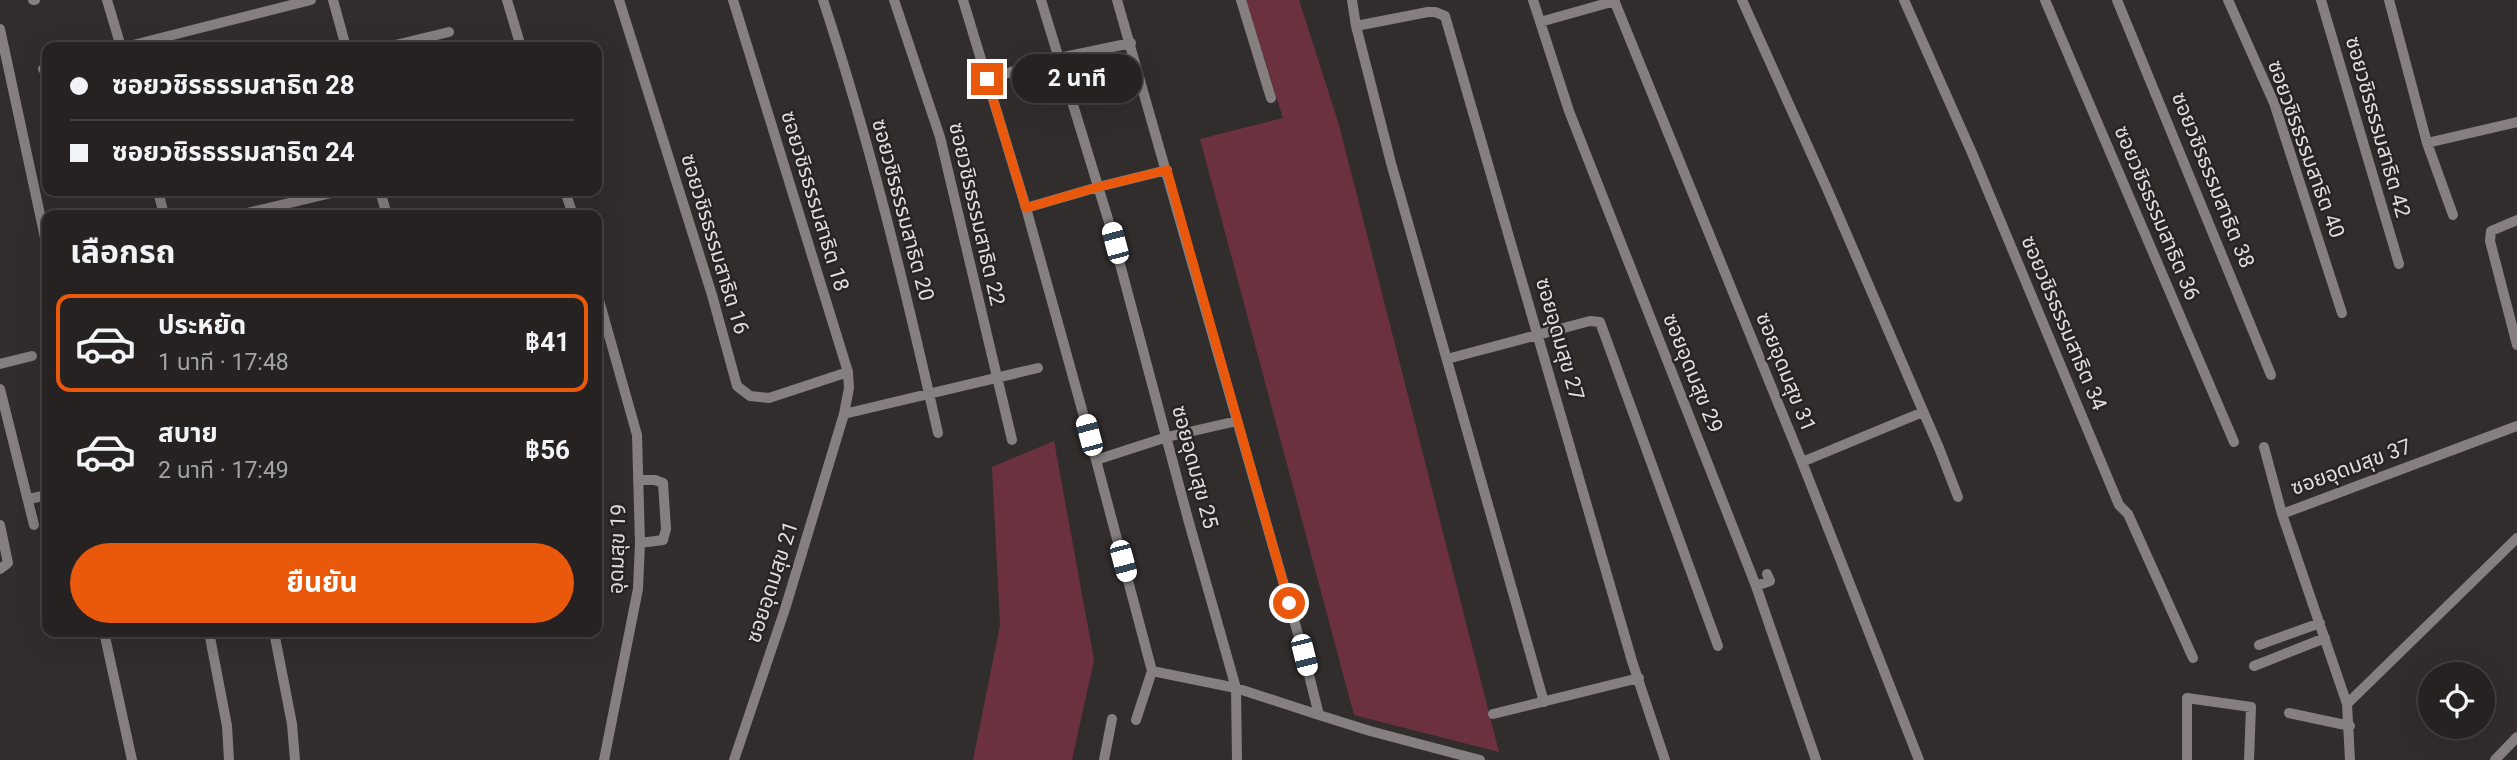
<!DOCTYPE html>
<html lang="th">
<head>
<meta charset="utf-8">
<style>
  :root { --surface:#262222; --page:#322f2f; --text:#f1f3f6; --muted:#a4a4a5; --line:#423f40; --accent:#ea580c }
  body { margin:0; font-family:Roboto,"Noto Sans Thai",sans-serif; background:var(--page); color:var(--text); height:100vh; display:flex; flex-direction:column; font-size:26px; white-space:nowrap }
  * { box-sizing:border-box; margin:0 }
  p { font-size:23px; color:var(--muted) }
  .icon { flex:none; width:38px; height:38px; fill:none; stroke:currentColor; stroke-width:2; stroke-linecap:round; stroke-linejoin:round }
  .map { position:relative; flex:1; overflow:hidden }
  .details { position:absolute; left:42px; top:210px; width:560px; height:427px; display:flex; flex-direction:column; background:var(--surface); border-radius:14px; box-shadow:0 7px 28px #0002,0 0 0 2px var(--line) }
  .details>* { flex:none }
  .hud { position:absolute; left:42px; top:42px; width:560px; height:154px; border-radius:14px; box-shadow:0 7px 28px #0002,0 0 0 2px var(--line); display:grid; align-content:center; height:154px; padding:0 28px; background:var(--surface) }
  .tools { position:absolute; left:2418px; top:662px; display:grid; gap:14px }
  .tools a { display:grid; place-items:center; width:77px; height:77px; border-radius:50%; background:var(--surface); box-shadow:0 7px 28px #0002,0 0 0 2px var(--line); font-size:35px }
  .end { position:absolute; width:32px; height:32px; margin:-16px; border:9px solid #ea580c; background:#fff; box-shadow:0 0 0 4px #fff }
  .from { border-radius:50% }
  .bubble { position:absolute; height:49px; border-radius:24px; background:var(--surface); box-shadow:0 7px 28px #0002,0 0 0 2px var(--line); font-size:23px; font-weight:700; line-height:49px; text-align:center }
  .car { position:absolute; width:21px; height:42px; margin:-21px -10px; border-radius:9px; box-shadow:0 0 5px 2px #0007; background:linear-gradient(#fff 24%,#345 0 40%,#fff 0 76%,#345 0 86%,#fff 0) }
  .hud b { display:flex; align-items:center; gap:24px; height:66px; font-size:26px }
  .hud b+b { border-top:2px solid var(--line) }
  .hud i { width:18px; height:18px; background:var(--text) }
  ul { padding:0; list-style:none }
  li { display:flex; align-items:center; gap:21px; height:98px; margin:0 14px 10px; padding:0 14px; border:4px solid transparent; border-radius:14px }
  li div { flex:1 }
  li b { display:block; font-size:26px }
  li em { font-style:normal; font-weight:700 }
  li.current { border-color:var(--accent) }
  li>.icon { width:63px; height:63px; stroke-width:1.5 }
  h2 { padding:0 28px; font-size:32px; line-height:84px }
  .primary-button { display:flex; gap:14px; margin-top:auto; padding:14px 28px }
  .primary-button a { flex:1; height:80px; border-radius:42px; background:var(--accent); color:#fff; font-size:28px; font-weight:700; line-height:80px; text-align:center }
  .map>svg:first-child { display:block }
  .green { fill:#6c313f }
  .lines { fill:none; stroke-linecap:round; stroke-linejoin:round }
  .street { stroke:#857f80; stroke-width:10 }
  .route { stroke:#ea580c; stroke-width:9 }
  .labels { text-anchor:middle; stroke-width:5; stroke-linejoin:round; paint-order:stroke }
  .street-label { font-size:21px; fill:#e1ddde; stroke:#282324 }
</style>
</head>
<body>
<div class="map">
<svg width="2517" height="760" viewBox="0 0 2517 760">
  <rect width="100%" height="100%" fill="#322d2d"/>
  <path class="green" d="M1246 0H1299L1339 125 1499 752 1354 715 1200 139 1283 118Z
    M1054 441 1094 660 1072 760H973L1000 625 992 467Z"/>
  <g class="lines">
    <path class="street" d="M33 0H35
      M107 0 121 47
      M333 0 346 47
      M507 0 521 47
      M619 0 712 295 737 386 750 396 769 398 848 372
      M733 0 848 372 849 388 844 414 785 609 734 760
      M823 0C870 142 905 287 938 433
      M894 0 940 137 1012 440
      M963 0 1026 208 1096 460 1152 671 1236 688 1319 715 1304 655 1117 0
      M1041 0 1108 219 1188 519 1236 688 1237 760
      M1241 0 1271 98
      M1352 0 1356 26 1391 163 1544 702
      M1533 0 1569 111 1756 586 1816 760
      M1614 0 1802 462 1919 760
      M1742 0 1828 191 1939 448 1958 497
      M1904 0 1972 153 2119 505 2128 514 2193 658
      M2045 0 2234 442
      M2117 0 2271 375
      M2228 0 2274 103 2342 313
      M2321 0 2399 264
      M2389 0 2427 143 2453 215
      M1540 22 1615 1
      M1356 26 1428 12H1435L1445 16 1632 661 1665 760
      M0 29 47 247
      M125 47 311 0
      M387 47 449 32
      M43 69 47 68
      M987 79 1059 58 1131 43
      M2427 143 2517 122
      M158 191 164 215
      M380 191 387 215
      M565 191 573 215
      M1026 208 1098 187 1167 170
      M239 215 340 191
      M2517 220 2491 231 2490 241 2517 345
      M597 293 637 435 640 543 638 589 604 760
      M1447 359 1590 321 1600 322 1718 646
      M0 364 32 356
      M0 389 34 525
      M844 414 1038 368
      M2264 447 2282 514
      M1096 460 1167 437 1237 421
      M1802 462 1923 412
      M638 480H655L663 483 666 529 663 540 640 543
      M29 499 47 495
      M0 525 8 563 0 569
      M1756 586 1770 581 1767 574
      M104 632 132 760
      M209 632 227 726 229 760
      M274 632 292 724 295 760
      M2259 645 2320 623
      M2254 666 2325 638
      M2347 704 2517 538
      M2289 713 2350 726
      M1493 714 1639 678
      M1319 715 1370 731 1480 760
      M1136 720 1152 671
      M1104 760 1112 719
      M2187 760V698L2251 707 2249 760
      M2350 760 2347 704 2282 514 2517 426
      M2495 760 2517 737"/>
  </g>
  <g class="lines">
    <path class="route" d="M987 79 1026 208 1098 187 1167 170 1289 603"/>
  </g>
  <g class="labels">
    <g class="street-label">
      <text transform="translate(2378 127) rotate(74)" y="7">ซอยวชิรธรรมสาธิต 42</text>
      <text transform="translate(2306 149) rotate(70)" y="7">ซอยวชิรธรรมสาธิต 40</text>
      <text transform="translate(2213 180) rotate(68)" y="7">ซอยวชิรธรรมสาธิต 38</text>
      <text transform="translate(815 201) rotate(73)" y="7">ซอยวชิรธรรมสาธิต 18</text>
      <text transform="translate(903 210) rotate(75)" y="7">ซอยวชิรธรรมสาธิต 20</text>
      <text transform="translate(2157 213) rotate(67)" y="7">ซอยวชิรธรรมสาธิต 36</text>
      <text transform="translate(977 214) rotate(77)" y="7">ซอยวชิรธรรมสาธิต 22</text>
      <text transform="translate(715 244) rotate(73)" y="7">ซอยวชิรธรรมสาธิต 16</text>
      <text transform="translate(2064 323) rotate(67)" y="7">ซอยวชิรธรรมสาธิต 34</text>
      <text transform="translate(1560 339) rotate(74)" y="7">ซอยอุดมสุข 27</text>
      <text transform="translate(1786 372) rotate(68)" y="7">ซอยอุดมสุข 31</text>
      <text transform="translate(1693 373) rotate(68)" y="7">ซอยอุดมสุข 29</text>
      <text transform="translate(1195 467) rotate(75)" y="7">ซอยอุดมสุข 25</text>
      <text transform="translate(2351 467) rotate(-20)" y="7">ซอยอุดมสุข 37</text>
      <text transform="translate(617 549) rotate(-88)" y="7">อุดมสุข 19</text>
      <text transform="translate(772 582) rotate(-72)" y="7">ซอยอุดมสุข 21</text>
    </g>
  </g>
</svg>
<div class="tools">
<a><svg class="icon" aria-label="locate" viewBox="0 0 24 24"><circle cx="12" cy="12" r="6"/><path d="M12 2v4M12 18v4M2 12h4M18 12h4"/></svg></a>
</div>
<i class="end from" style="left:1289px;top:603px"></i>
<i class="end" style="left:987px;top:79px"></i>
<div class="bubble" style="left:1012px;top:54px;width:130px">2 นาที</div>
<i class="car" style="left:1115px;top:243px;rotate:345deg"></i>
<i class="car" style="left:1089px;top:435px;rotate:345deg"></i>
<i class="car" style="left:1123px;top:561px;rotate:165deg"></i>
<i class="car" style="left:1304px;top:655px;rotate:166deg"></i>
<div class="hud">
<b><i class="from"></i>ซอยวชิรธรรมสาธิต 28</b>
<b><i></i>ซอยวชิรธรรมสาธิต 24</b>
</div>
<section class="details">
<h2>เลือกรถ</h2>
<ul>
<li class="current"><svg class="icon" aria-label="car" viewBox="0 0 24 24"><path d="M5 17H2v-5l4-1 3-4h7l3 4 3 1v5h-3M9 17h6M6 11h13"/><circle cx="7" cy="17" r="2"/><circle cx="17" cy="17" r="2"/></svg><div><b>ประหยัด</b><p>1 นาที · 17:48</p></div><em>฿41</em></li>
<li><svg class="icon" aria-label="car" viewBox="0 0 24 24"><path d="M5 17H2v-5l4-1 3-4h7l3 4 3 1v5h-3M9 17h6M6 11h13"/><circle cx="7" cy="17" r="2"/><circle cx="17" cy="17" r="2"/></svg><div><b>สบาย</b><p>2 นาที · 17:49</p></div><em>฿56</em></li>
</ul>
<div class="primary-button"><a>ยืนยัน</a></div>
</section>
</div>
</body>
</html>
